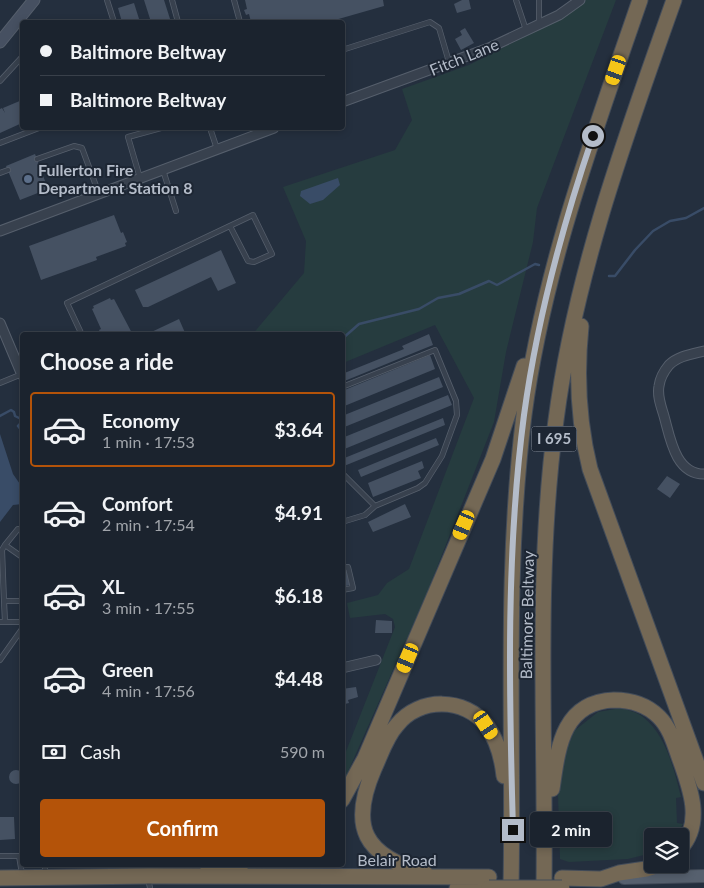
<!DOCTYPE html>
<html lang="en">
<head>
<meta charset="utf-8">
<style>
  :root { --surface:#1b232e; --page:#282f3a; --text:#f1f3f6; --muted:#a0a4aa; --line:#39404a; --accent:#b45309 }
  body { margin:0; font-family:Lato,sans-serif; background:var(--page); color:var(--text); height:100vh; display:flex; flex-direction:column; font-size:19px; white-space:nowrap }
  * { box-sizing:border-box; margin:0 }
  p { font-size:16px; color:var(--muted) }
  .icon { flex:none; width:28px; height:28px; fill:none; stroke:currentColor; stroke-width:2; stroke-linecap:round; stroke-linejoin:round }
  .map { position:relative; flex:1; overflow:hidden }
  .sheet { position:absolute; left:20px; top:332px; width:325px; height:535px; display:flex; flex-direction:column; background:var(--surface); border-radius:5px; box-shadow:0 2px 8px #0003,0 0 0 1px var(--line) }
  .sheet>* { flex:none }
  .guide { position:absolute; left:20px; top:20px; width:325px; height:110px; border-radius:5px; box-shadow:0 2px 8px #0003,0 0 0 1px var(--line); display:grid; align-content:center; height:110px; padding:0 20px; background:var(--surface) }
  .buttons { position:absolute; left:644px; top:828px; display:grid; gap:10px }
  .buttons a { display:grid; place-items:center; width:45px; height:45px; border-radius:5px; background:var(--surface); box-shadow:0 2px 8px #0003,0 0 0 1px var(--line); font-size:25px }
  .end { position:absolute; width:22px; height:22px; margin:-11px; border:6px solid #b4bcc9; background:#111; box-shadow:0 0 0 2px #111 }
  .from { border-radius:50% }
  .bubble { position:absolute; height:35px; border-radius:5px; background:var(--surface); box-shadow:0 2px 8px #0003,0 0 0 1px var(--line); font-size:16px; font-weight:700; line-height:35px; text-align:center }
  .car { position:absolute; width:15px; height:30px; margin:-15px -8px; border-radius:6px; box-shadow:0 0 4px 1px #0007; background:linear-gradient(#f5c518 24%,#345 0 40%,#f5c518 0 76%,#345 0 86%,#f5c518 0) }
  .guide b { display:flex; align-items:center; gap:18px; height:48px; font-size:19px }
  .guide b+b { border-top:1px solid var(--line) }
  .guide i { width:12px; height:12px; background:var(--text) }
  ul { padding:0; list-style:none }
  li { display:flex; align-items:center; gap:15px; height:75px; margin:0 10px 8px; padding:0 10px; border:2px solid transparent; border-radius:5px }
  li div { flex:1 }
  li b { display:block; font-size:19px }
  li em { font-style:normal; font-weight:700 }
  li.current { border-color:var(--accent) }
  li>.icon { width:45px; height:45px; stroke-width:1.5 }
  h2 { padding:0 20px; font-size:22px; line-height:60px }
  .pay { display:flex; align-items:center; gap:12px; height:55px; padding:0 20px; font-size:19px }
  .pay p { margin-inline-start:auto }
  .action { display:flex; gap:10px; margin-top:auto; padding:10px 20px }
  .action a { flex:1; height:58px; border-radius:5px; background:var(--accent); color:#fff; font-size:20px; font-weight:700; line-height:58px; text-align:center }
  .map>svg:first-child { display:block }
  .green { fill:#263c3f }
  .water { fill:#394c67 }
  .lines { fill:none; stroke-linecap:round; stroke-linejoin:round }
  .stream { stroke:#394c67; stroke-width:2.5 }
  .building { fill:#455162 }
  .lane-casing { stroke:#565f6c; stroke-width:6 }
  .street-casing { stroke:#565f6c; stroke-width:11 }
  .secondary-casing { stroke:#565f6c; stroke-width:13 }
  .primary-casing { stroke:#414a57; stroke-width:14 }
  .highway-casing { stroke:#434c59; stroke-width:17 }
  .lane { stroke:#38414e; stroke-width:4.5 }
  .street { stroke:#38414e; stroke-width:9 }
  .secondary { stroke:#465061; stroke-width:11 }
  .primary { stroke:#56606e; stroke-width:12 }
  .highway { stroke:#746855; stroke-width:15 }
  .highway-bridge-casing { stroke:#434c59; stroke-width:17; stroke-linecap:butt }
  .highway-bridge { stroke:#746855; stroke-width:15 }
  .route { stroke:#b4bcc9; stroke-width:6 }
  .service-dot { fill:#5c6f8a; stroke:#1d2633; stroke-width:2 }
  .labels { text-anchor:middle; stroke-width:4; stroke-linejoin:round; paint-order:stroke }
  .shield { fill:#1d2633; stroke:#878f9c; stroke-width:1 }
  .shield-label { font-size:15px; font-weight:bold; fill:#b4bcc9 }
  .street-label { font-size:16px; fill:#b4bcc9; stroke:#1d2633 }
  .poi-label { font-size:16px; font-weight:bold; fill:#b4bcc9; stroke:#1d2633; text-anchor:start }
</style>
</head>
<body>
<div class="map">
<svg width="704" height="888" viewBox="0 0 704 888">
  <rect width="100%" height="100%" fill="#242f3e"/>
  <path class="green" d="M586 0H616L537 208 533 242 506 352 494 422 427 593 343 783V759L395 627 393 619 385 614 350 618 347 603 378 595 387 583 409 569 474 398 435 325 343 363 342 335H252L304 273 306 241 283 187 395 150 412 120 402 89 469 65 565 16Z
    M621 708C628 710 637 712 643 717 666 735 674 769 681 797L676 798 677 823 683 824 676 836H652V853L628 859 569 862 560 859 558 795 566 751 574 731 598 712Z"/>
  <path class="water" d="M338 178 340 185 323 200 310 204 300 196 301 191Z
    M0 434 13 474 22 487V504L13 505 0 522Z"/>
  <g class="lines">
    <path class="stream" d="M609 276H615L635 250 653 231 670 221 686 218 704 208
      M342 339 359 324 419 309 438 298 459 294 489 281 497 285 535 264 539 265
      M0 416 11 410 14 412 15 416 21 419V423L18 426 22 431"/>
  </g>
  <path class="building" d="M144 0H164L171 22H151Z
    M245 0H383L384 6 328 22H251L249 14 246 15 244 10 247 9Z
    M462 0H469L471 9 457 13 454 4Z
    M134 3 140 22H122L118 8Z
    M465 28 474 43 461 50 455 39 462 35 460 31Z
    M22 100V123L0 133V109L2 108 5 113 3 108Z
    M35 154 48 189 20 200 6 166Z
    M114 215 121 233 123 232 127 242 125 243 126 246 96 257 97 260 41 280 29 246Z
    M221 250 236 283 218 291 211 277 148 307H143L135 290Z
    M110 298 111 300 114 299 133 335H101L99 330 101 329 92 309 94 308 93 306Z
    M179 319 186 335H145Z
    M429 334 433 345 342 382V374L404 349 402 346Z
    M430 355 435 369 342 407V391Z
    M439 377 443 387 342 428V416Z
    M448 395 452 405 342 450V438Z
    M443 418 445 425 344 466 342 459Z
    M436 438 439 445 361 477 358 470Z
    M422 461 424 468 418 471 421 478 373 497 368 483Z
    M667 476 680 484 670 498 657 489Z
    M405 504 411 517 373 532 368 522Z
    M347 571 350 585 342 587V572Z
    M376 620 392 621V633H375Z
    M356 687 358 697 348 700 349 703 345 704 342 689Z
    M9 777a7 7 0 1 1 14 0a7 7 0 1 1-14 0Z
    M0 817H14L15 839 0 840Z"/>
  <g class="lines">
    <g class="lane-casing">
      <path id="lane" d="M107 0 114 22
        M172 0 178 22
        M234 0 240 22
        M516 0 526 30
        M539 24V0
        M342 50 430 22 439 28 449 62
        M0 81 22 57
        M210 128 217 149
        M0 143 39 128
        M37 159 74 146 82 148 99 194
        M163 170 176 211
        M0 173 8 170
        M140 178 128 137 161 128
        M82 335 67 303 253 215 272 254 254 262 248 261 230 226
        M0 383 22 374
        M342 387 435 350 456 401 457 415 442 456 425 483 418 488 375 506 365 515 342 522
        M342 473 375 506
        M22 529H18L5 545 22 557
        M5 545 2 550 4 601H22
        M342 568 348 567 353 588 342 590
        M4 601 5 622
        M0 622H22
        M0 660 22 629
        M0 856H19L22 874
        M45 865V874
        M148 878 150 888"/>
    </g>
    <g class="street-casing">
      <path id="street" d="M342 102 489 48 559 15 580 0
        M0 231 274 128
        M0 323 22 375
        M704 351C692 354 678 356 669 365 664 371 660 378 659 386 657 396 661 406 664 416 670 437 675 474 704 474
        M342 668 376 660"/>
    </g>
    <g class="secondary-casing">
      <path id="secondary" d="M0 42 34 0"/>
    </g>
    <g class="primary-casing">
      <path id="primary" d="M624 878 704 876"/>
    </g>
    <g class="highway-casing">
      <path id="highway" d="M581 326C576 375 578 421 590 469L704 783
        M552 789C558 748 562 702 614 700 631 700 647 705 659 717 670 728 674 743 679 757 690 787 704 823 680 849
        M342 800 365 758 493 459 524 366
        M208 869 241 865
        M425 873C364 856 349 827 374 769 381 754 386 737 397 725 419 697 465 697 487 726 497 740 502 758 504 776
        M0 878 148 876 489 877
        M562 878 601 879 619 873 646 869 662 864
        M457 888H489
        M511 888C514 730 504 573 524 415 543 271 593 137 640 0
        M544 888C546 732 535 575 556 420 575 274 625 138 674 0"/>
    </g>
    <use href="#lane" class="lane"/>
    <use href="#street" class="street"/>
    <use href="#secondary" class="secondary"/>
    <use href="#primary" class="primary"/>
    <use href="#highway" class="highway"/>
    <g class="highway-bridge-casing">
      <path id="highway-bridge" d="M489 888H562"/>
    </g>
    <use href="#highway-bridge" class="highway-bridge"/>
  </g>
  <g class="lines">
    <path class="route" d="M513 830C509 691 506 552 524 415 537 320 562 227 593 136"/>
  </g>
  <circle class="service-dot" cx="28" cy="179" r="5"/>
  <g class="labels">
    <rect class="shield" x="531.5" y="426.5" width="45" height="25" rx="4"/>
    <g class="shield-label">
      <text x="554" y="444">I 695</text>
    </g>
    <g class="street-label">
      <text transform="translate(464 57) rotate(-22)" y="6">Fitch Lane</text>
      <text transform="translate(527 615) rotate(-89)" y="6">Baltimore Beltway</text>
      <text x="397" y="866">Belair Road</text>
    </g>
    <g class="poi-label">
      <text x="38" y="176">Fullerton Fire<tspan x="38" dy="18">Department Station 8</tspan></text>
    </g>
  </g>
</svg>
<div class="buttons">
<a><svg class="icon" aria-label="layers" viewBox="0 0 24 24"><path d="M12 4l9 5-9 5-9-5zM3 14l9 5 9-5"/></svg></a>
</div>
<i class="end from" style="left:593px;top:136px"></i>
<i class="end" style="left:513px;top:830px"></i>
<div class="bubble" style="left:530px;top:812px;width:82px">2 min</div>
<i class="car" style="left:616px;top:70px;rotate:199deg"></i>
<i class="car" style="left:464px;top:525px;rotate:203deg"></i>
<i class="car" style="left:408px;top:658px;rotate:203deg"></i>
<i class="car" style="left:486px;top:725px;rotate:147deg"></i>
<div class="guide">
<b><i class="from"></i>Baltimore Beltway</b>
<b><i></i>Baltimore Beltway</b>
</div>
<section class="sheet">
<h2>Choose a ride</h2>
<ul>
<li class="current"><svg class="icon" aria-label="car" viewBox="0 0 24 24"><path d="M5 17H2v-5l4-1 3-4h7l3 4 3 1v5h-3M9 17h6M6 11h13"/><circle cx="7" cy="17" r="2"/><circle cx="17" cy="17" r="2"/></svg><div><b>Economy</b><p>1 min · 17:53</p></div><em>$3.64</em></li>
<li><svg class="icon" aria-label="car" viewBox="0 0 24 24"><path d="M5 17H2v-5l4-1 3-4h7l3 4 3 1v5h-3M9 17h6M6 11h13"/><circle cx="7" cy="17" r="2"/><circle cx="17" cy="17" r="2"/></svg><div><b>Comfort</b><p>2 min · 17:54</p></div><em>$4.91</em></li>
<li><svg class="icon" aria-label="car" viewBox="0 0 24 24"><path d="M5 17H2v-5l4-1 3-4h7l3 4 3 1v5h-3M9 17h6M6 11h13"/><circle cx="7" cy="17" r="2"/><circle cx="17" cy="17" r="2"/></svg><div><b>XL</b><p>3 min · 17:55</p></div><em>$6.18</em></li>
<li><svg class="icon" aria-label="car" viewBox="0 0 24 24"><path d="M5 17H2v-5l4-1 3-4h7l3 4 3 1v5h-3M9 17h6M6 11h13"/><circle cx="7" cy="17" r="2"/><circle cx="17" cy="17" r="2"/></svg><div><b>Green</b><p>4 min · 17:56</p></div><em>$4.48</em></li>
</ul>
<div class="pay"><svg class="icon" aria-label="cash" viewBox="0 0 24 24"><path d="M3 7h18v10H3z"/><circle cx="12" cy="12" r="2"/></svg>Cash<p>590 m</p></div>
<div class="action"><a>Confirm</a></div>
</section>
</div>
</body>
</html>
